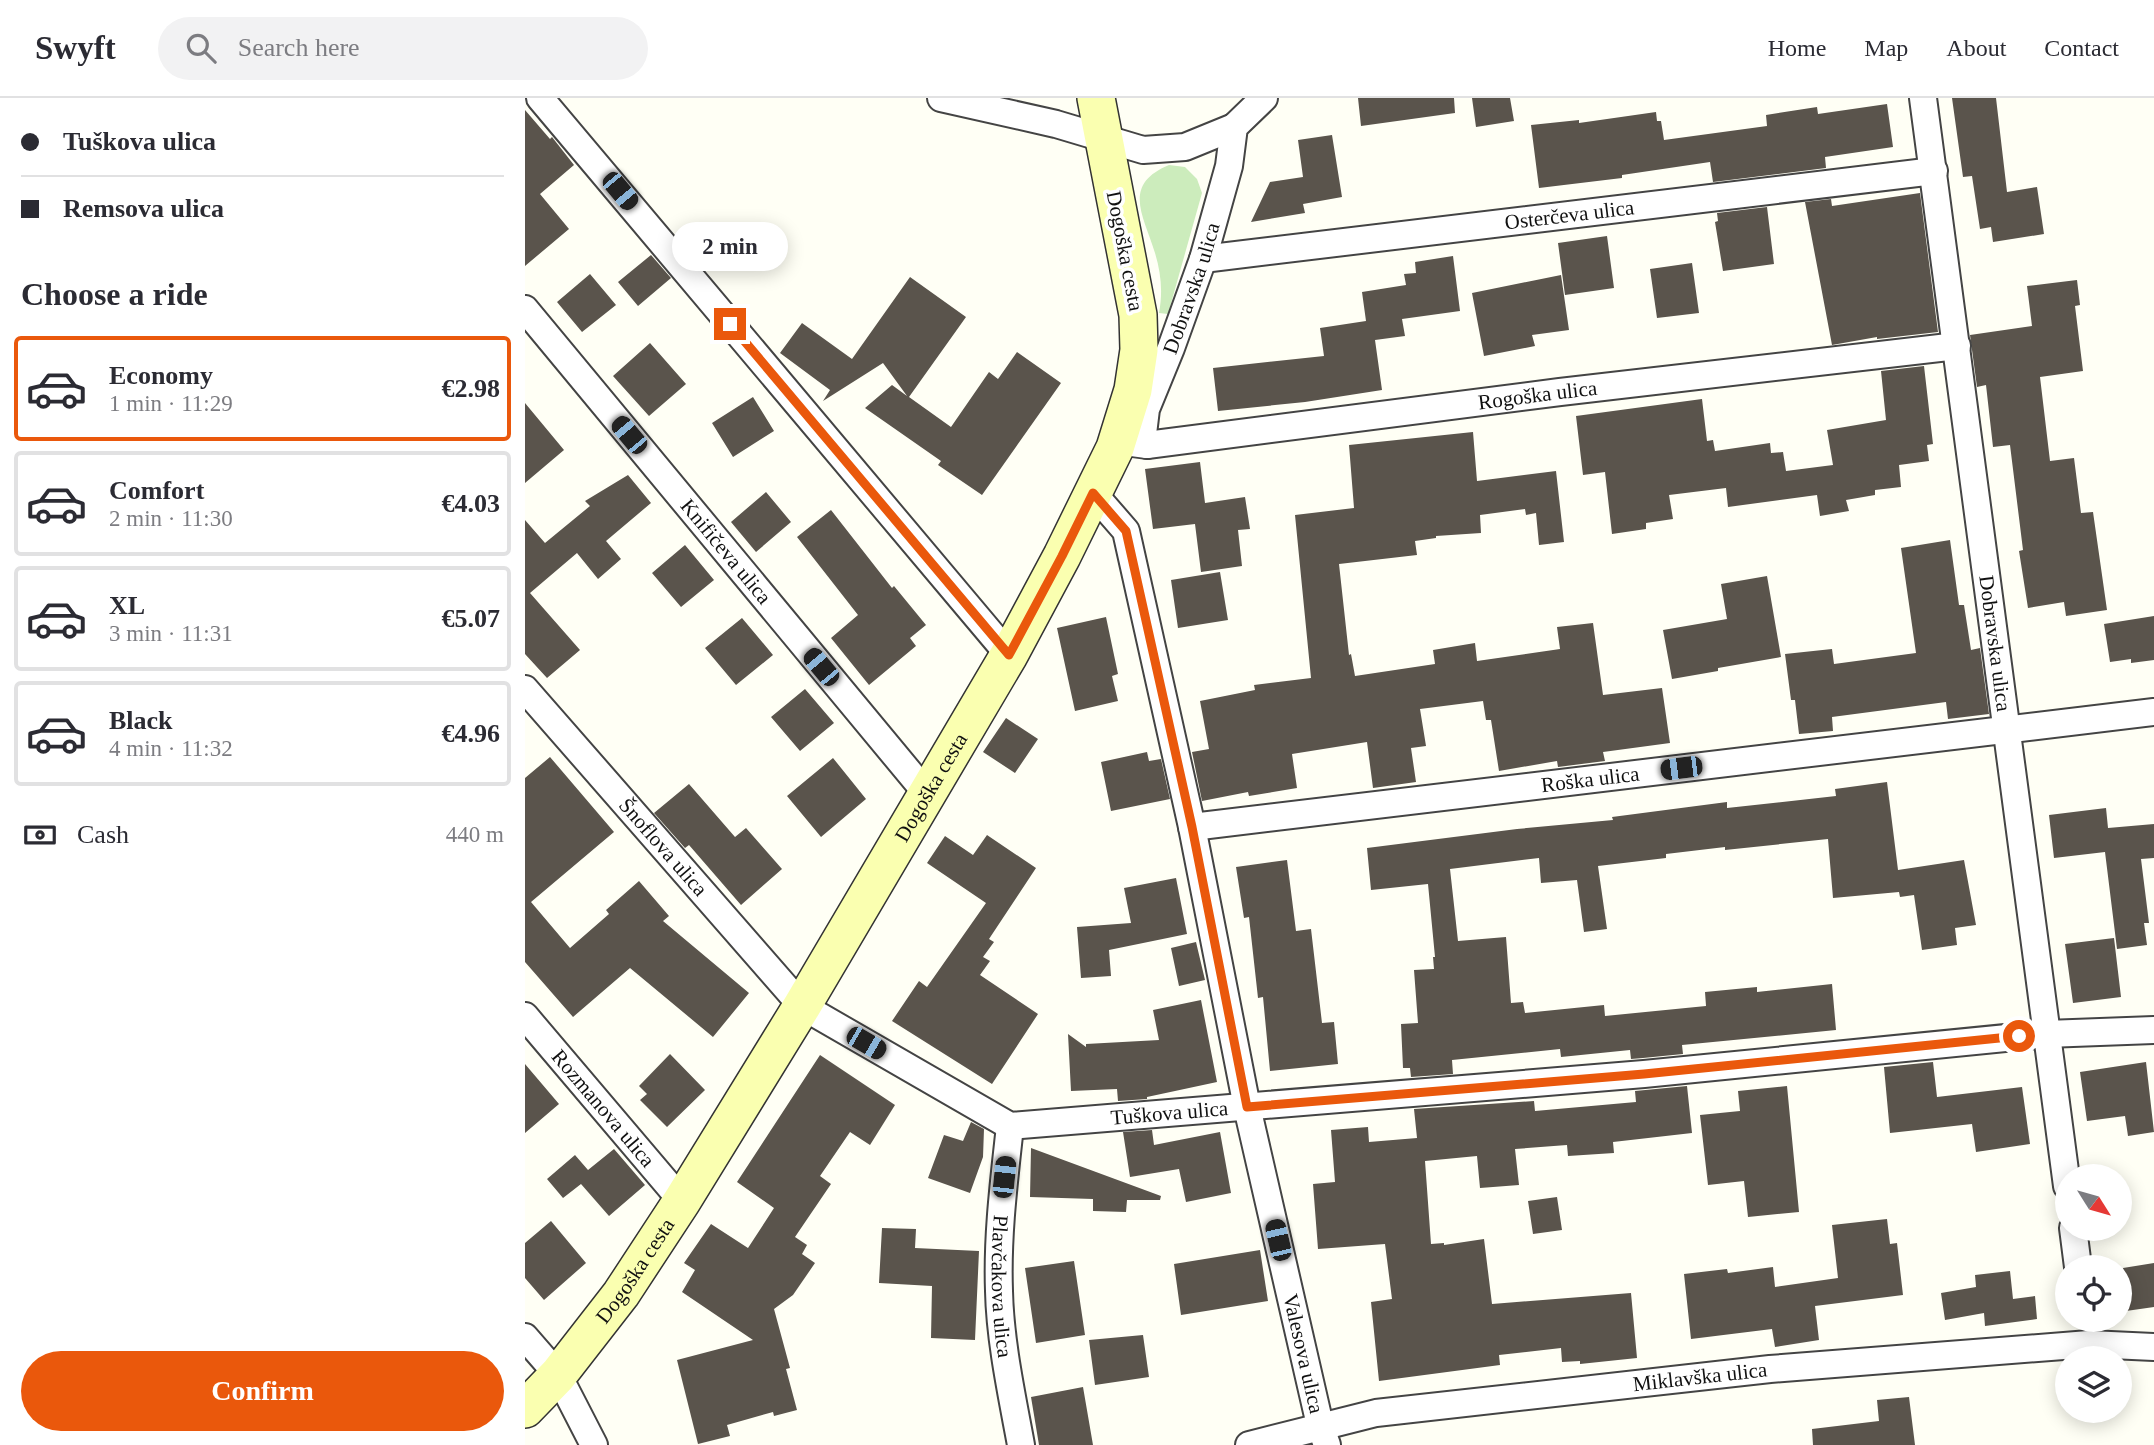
<!DOCTYPE html>
<html lang="en">
<head>
<meta charset="utf-8">
<style>
  :root { --surface:#fff; --page:#f2f2f3; --text:#2b2b33; --muted:#7c7c81; --line:#e1e1e2; --accent:#ea580c }
  body { margin:0; font-family:Georgia,serif; background:var(--page); color:var(--text); height:100vh; display:flex; flex-direction:column; font-size:26px; white-space:nowrap }
  * { box-sizing:border-box; margin:0 }
  p { font-size:23px; color:var(--muted) }
  .icon { flex:none; width:38px; height:38px; fill:none; stroke:currentColor; stroke-width:2; stroke-linecap:round; stroke-linejoin:round }
  .map { position:relative; flex:1; overflow:hidden }
  .panel { display:flex; flex-direction:column; background:var(--surface); width:525px }
  .panel>* { flex:none }
  .banner { display:grid; align-content:center; height:154px; padding:0 21px; background:var(--surface) }
  .needle { width:46px; rotate:127deg }
  .fabs { position:absolute; left:1530px; top:1066px; display:grid; gap:14px }
  .fabs a { display:grid; place-items:center; width:77px; height:77px; border-radius:50%; background:var(--surface); box-shadow:0 4px 18px #0003; font-size:35px }
  .end { position:absolute; width:32px; height:32px; margin:-16px; border:9px solid #ea580c; background:#fff; box-shadow:0 0 0 4px #fff }
  .from { border-radius:50% }
  .bubble { position:absolute; height:49px; border-radius:24px; background:var(--surface); box-shadow:0 4px 18px #0003; font-size:23px; font-weight:600; line-height:49px; text-align:center }
  .car { position:absolute; width:21px; height:42px; margin:-21px -10px; border-radius:9px; box-shadow:0 0 5px 2px #0007; background:linear-gradient(#222 24%,#8ab4d8 0 40%,#222 0 76%,#8ab4d8 0 86%,#222 0) }
  .banner b { display:flex; align-items:center; gap:24px; height:66px; font-size:26px }
  .banner b+b { border-top:2px solid var(--line) }
  .banner i { width:18px; height:18px; background:var(--text) }
  ul { padding:0; list-style:none }
  li { display:flex; align-items:center; gap:21px; height:105px; margin:0 14px 10px; padding:0 7px; border:4px solid var(--line); border-radius:7px }
  li div { flex:1 }
  li b { display:block; font-size:26px }
  li em { font-style:normal; font-weight:600 }
  li.selected { border-color:var(--accent) }
  li>.icon { width:63px; height:63px; stroke-width:1.5 }
  h2 { padding:0 21px; font-size:32px; line-height:84px }
  .pay { display:flex; align-items:center; gap:18px; height:77px; padding:0 21px; font-size:26px }
  .pay p { margin-inline-start:auto }
  .button { display:flex; gap:14px; margin-top:auto; padding:14px 21px }
  .button a { flex:1; height:80px; border-radius:42px; background:var(--accent); color:#fff; font-size:28px; font-weight:600; line-height:80px; text-align:center }
  header { display:flex; align-items:center; gap:42px; box-sizing:border-box; height:98px; padding:0 35px; background:var(--surface); border-bottom:2px solid var(--line) }
  header strong { font-size:33px }
  nav { display:flex; gap:38px; margin-inline-start:auto; font-size:24px }
  .search { width:490px; height:63px; background:var(--page); display:flex; align-items:center; gap:18px; box-sizing:border-box; padding:0 24px; border-radius:38px; color:var(--muted); font-size:26px }
  main { display:flex; flex:1; min-height:0 }
  .map>svg:first-child { display:block }
  .green { fill:#ccecbc }
  .building { fill:#5a544c }
  .lines { fill:none; stroke-linecap:round; stroke-linejoin:round }
  .street-casing { stroke:#444; stroke-width:30 }
  .secondary-casing { stroke:#333; stroke-width:40 }
  .street { stroke:#fff; stroke-width:26 }
  .secondary { stroke:#faffb0; stroke-width:37 }
  .route { stroke:#ea580c; stroke-width:9 }
  .labels { text-anchor:middle; stroke-width:7; stroke-linejoin:round; paint-order:stroke }
  .street-label { font-size:21px; fill:#111; stroke:#fff }
</style>
</head>
<body>
<header>
<strong>Swyft</strong>
<div class="search"><svg class="icon" aria-label="search" viewBox="0 0 24 24"><circle cx="10" cy="10" r="6"/><path d="M15 15l6 6"/></svg>Search here</div>
<nav><a>Home</a><a>Map</a><a>About</a><a>Contact</a></nav>
</header>
<main>
<section class="panel">
<div class="banner">
<b><i class="from"></i>Tuškova ulica</b>
<b><i></i>Remsova ulica</b>
</div>
<h2>Choose a ride</h2>
<ul>
<li class="selected"><svg class="icon" aria-label="car" viewBox="0 0 24 24"><path d="M5 17H2v-5l4-1 3-4h7l3 4 3 1v5h-3M9 17h6M6 11h13"/><circle cx="7" cy="17" r="2"/><circle cx="17" cy="17" r="2"/></svg><div><b>Economy</b><p>1 min · 11:29</p></div><em>€2.98</em></li>
<li><svg class="icon" aria-label="car" viewBox="0 0 24 24"><path d="M5 17H2v-5l4-1 3-4h7l3 4 3 1v5h-3M9 17h6M6 11h13"/><circle cx="7" cy="17" r="2"/><circle cx="17" cy="17" r="2"/></svg><div><b>Comfort</b><p>2 min · 11:30</p></div><em>€4.03</em></li>
<li><svg class="icon" aria-label="car" viewBox="0 0 24 24"><path d="M5 17H2v-5l4-1 3-4h7l3 4 3 1v5h-3M9 17h6M6 11h13"/><circle cx="7" cy="17" r="2"/><circle cx="17" cy="17" r="2"/></svg><div><b>XL</b><p>3 min · 11:31</p></div><em>€5.07</em></li>
<li><svg class="icon" aria-label="car" viewBox="0 0 24 24"><path d="M5 17H2v-5l4-1 3-4h7l3 4 3 1v5h-3M9 17h6M6 11h13"/><circle cx="7" cy="17" r="2"/><circle cx="17" cy="17" r="2"/></svg><div><b>Black</b><p>4 min · 11:32</p></div><em>€4.96</em></li>
</ul>
<div class="pay"><svg class="icon" aria-label="cash" viewBox="0 0 24 24"><path d="M3 7h18v10H3z"/><circle cx="12" cy="12" r="2"/></svg>Cash<p>440 m</p></div>
<div class="button"><a>Confirm</a></div>
</section>
<div class="map">
<svg width="1629" height="1347" viewBox="0 0 1629 1347">
  <rect width="100%" height="100%" fill="#fffff5"/>
  <path class="green" d="M644 67 660 69 672 81 677 95 643 216 634 215C638 194 636 175 630 155 619 118 596 87 644 67Z"/>
  <path class="building" d="M833 0H929L930 15 836 28Z
    M947 0H985L989 23 951 29Z
    M1427 0H1471L1482 94 1512 89 1519 136 1468 144 1466 129 1455 131 1447 78 1438 79Z
    M1362 6 1368 49 1300 59 1301 70 1188 84 1185 64 1097 77V80L1014 90 1006 27 1054 22V25L1131 14 1132 23H1136L1139 42 1242 28 1241 17 1292 9 1293 16Z
    M0 12 25 41 27 39 49 67 15 96 44 131 0 168Z
    M807 37 817 99 778 106 780 115 726 124 745 84 778 79 773 42Z
    M1395 95 1413 234 1352 241V239L1307 247 1280 104 1306 101 1307 108Z
    M1242 109 1249 166 1198 173 1190 124 1193 123 1192 115Z
    M1082 138 1089 190 1040 197 1033 145Z
    M126 157 146 180 113 208 93 184Z
    M928 158 935 213 877 221 880 238 850 242 857 292 780 304 693 313 688 270 799 258 795 230 841 223 837 194 881 187 879 176 891 175 890 164Z
    M1167 165 1174 215 1132 220 1125 171Z
    M65 176 91 207 57 234 32 204Z
    M1036 177 1044 232 1007 237 1010 248 959 258 947 195Z
    M385 179 441 219 384 299 426 329 464 274 473 281 492 254 536 285 457 397 413 367 416 363 340 310 367 287 382 298 358 265 298 303 305 292 255 255 277 225 327 261Z
    M1552 182 1555 207 1550 208 1558 273 1515 279 1525 363 1549 360 1556 415 1568 414 1582 512 1541 518 1539 504 1503 510 1494 453 1498 452 1485 347 1468 349 1461 287 1452 289 1445 237 1507 228 1502 188Z
    M125 245 161 286 124 318 88 278Z
    M1399 268 1408 346 1402 347 1404 363 1374 367 1376 389 1350 392V397L1321 402 1324 413 1295 418 1292 397 1203 409 1201 390 1144 397 1148 421 1121 425V431L1087 436 1080 374 1058 377 1051 318 1177 301 1182 343 1188 342 1190 353 1245 345 1246 355 1258 354 1261 373 1308 367 1302 332 1361 322 1356 273Z
    M228 299 249 333 208 359 187 325Z
    M0 305 39 352 0 385Z
    M948 334 952 383 1031 373 1039 444 1014 447 1011 415 1001 417 1000 411 955 417 956 435 911 438V440L890 443 892 457 814 466 824 557 826 556 830 578 910 566 908 552 950 545 952 563 1035 551 1032 529 1068 525 1078 597 1137 590 1145 645 1078 654 1080 663 1033 669 1032 663 974 673 966 622H961L958 603 895 611 901 648 886 650 891 684 848 690 842 644 767 656 772 690 724 698 723 694 677 703 667 654 684 651 675 603 730 592 729 587 786 580 770 417 829 410 824 347Z
    M675 364 680 405 720 399 725 431 713 432 717 468 676 474 670 426 628 431 620 371Z
    M103 377 126 405 81 443 96 461 73 481 52 455 5 495 55 552 22 580 0 556V422L20 445 65 408 60 403Z
    M241 394 266 424 231 454 206 424Z
    M306 412 367 490 369 488 401 527 385 540 391 548 344 587 306 540 333 517 272 439Z
    M1425 442 1434 507H1439L1446 552 1455 550 1464 616 1423 621 1421 604 1307 619 1308 633 1274 636 1270 602H1266L1260 556 1307 551 1309 566 1391 555 1376 450Z
    M160 447 189 482 156 509 127 475Z
    M695 474 703 522 653 530 646 482Z
    M1242 478 1256 559 1193 570V573L1147 581 1138 532 1202 521 1196 486Z
    M1629 518V562L1606 565V561L1585 564 1579 526Z
    M581 519 593 576 587 578 593 603 550 613 532 530Z
    M217 520 248 557 211 587 180 550Z
    M280 591 309 625 275 653 246 619Z
    M481 620 513 641 490 675 458 654Z
    M622 654 624 663 636 661 645 701 586 713 576 664Z
    M25 659 89 734 6 804 45 850 84 816 81 812 114 783 144 818 138 823 224 895 188 939 105 870 48 919 0 864V680Z
    M308 660 341 701 296 739 262 698Z
    M1362 684 1373 772 1439 762 1451 827 1430 830 1432 847 1397 852 1389 797 1375 799 1374 794 1308 800 1303 741 1200 752V749L1141 756V760L1073 768 1082 831 1059 834 1052 782 1016 785 1014 760 925 771 933 843 981 839 986 905 998 904 1000 915 1079 907 1080 918 1181 908 1180 894 1232 889V894L1307 886 1311 932 1157 947 1158 956 1118 960 1106 961 1105 952 1036 959 1035 951 927 962 928 976 886 979 885 970H878L876 926 893 925 889 872 909 871 908 859H910L903 786 846 792 842 750 992 731 1088 722 1087 719 1202 704V710L1311 698 1310 691Z
    M164 686 210 739 221 730 257 771 216 807 164 747 160 750 129 715Z
    M1581 710 1583 730 1629 726V760L1616 761 1624 825H1619L1622 847 1592 851 1580 754 1529 760 1524 717Z
    M462 737 511 770 464 841 469 844 458 859 465 863 455 877 513 916 467 986 367 923 394 883 402 889 461 805 402 765 420 738 448 757Z
    M762 762 771 833 786 831 797 925 809 924 813 966 745 973 738 899 733 900 724 819 719 820 711 769Z
    M651 780 662 836 584 852 586 878 556 880 552 829 606 825 599 790Z
    M1589 840 1596 899 1548 905 1540 846Z
    M671 844 680 882 654 888 646 850Z
    M676 902 692 984 622 999V1001L593 1003 592 991 546 993 543 936 561 949V946L634 942 628 912Z
    M145 956 180 992 142 1029 115 1002 122 996 114 988Z
    M295 957 370 1007 345 1047 325 1034 295 1078 306 1086 270 1139 282 1147 277 1156 290 1165 268 1197 249 1211 265 1270 261 1271 272 1312 249 1318 248 1314 202 1327 205 1338 173 1346 152 1262 228 1242 157 1194 170 1172 159 1165 186 1126 223 1150 249 1110 212 1084Z
    M1408 964 1412 999 1497 989 1505 1046 1451 1054 1447 1026 1365 1035 1359 969Z
    M1621 964 1629 1034 1603 1038 1600 1018 1562 1023 1555 974Z
    M0 966 34 1006 0 1035Z
    M1162 988 1167 1035 1088 1044 1089 1055 1043 1058 1042 1047 990 1051 994 1087 955 1090 952 1058 900 1063 906 1146 919 1145V1147L959 1141 967 1206 1106 1195 1112 1260 1055 1266V1263L1037 1264 1036 1250 974 1257 975 1267 854 1283 846 1204 867 1201 860 1146 793 1151 788 1086 810 1084 806 1032 843 1029 844 1044 892 1040 889 1011 1009 1003 1010 1013 1111 1004 1110 993Z
    M1262 988 1274 1114 1223 1119 1219 1083 1183 1087 1175 1017 1215 1013 1213 993Z
    M446 1024 459 1031 458 1059 445 1095 403 1080 419 1037 438 1043Z
    M627 1032 629 1047 695 1034 706 1095 661 1104 654 1071 605 1079 598 1034Z
    M506 1050 636 1098 635 1102H602L601 1114 568 1113V1101L505 1099Z
    M89 1051 120 1087 84 1118 56 1086 38 1100 22 1081 50 1057 63 1072Z
    M1032 1099 1037 1132 1008 1136 1003 1103Z
    M1362 1121 1365 1146 1372 1145 1378 1197 1290 1208 1294 1242 1250 1249 1247 1231 1166 1241 1159 1176 1202 1171 1203 1175 1248 1169 1250 1189 1313 1180 1307 1127Z
    M26 1123 61 1165 19 1202 0 1180V1145Z
    M357 1130 391 1131 390 1150 454 1153 450 1242 406 1240 407 1188 354 1185Z
    M735 1152 743 1203 656 1217 649 1166Z
    M549 1163 560 1237 511 1245 500 1170Z
    M1629 1165V1209L1594 1214V1183H1600L1598 1170Z
    M1485 1173 1488 1201 1510 1198 1512 1221 1460 1228 1459 1215 1420 1222 1416 1195 1451 1189 1450 1177Z
    M618 1237 624 1279 570 1287 564 1242Z
    M558 1289 568 1347H514L506 1299Z
    M1384 1299 1390 1347H1288L1287 1331 1354 1323 1352 1302Z"/>
  <g class="lines">
    <g class="street-casing">
      <g id="street">
        <path d="M15 0 484 557"/>
        <path d="M416 0 531 26 618 52 660 49 709 29"/>
        <path id="s1" d="M1398 0 1542 1088"/>
        <path id="s2" d="M678 161 1409 73"/>
        <path id="s3" d="M0 211 403 697"/>
        <path id="s4" d="M592 343 622 347 1035 294 1432 248"/>
        <path id="s5" d="M622 347 618 336 621 311 646 250 678 161 704 68 709 29 739 0"/>
        <path id="s6" d="M568 395 601 433 667 729 722 1009 795 1327 802 1347"/>
        <path id="s7" d="M0 591 277 908 485 1028 1119 976 1521 936 1629 932"/>
        <path id="s8" d="M667 729 1629 614"/>
        <path id="s9" d="M0 918 157 1103"/>
        <path id="s10" d="M485 1028C479 1083 472 1138 474 1193 475 1243 487 1298 496 1347"/>
        <path d="M1548 1130 1553 1169"/>
        <path d="M0 1239 33 1277 69 1347"/>
        <path id="s11" d="M724 1347 851 1315 1245 1271 1564 1246 1629 1249"/>
      </g>
    </g>
    <g class="secondary-casing">
      <g id="secondary">
        <path id="s12" d="M0 1311 33 1277 96 1196 157 1103 277 908 484 557 537 458 590 350 608 292 614 252 613 217 571 0"/>
      </g>
    </g>
    <use href="#street" class="street"/>
    <use href="#secondary" class="secondary"/>
  </g>
  <g class="lines">
    <path class="route" d="M205 226 484 557 537 458 568 395 601 433 667 729 722 1009 1119 976 1494 938"/>
  </g>
  <g class="labels">
    <g class="street-label">
      <text dy="7" stroke="none"><textPath href="#s2" startOffset="369">Osterčeva ulica</textPath></text>
      <text transform="translate(600 153) rotate(79)" y="7">Dogoška cesta</text>
      <text dy="7" stroke="none"><textPath href="#s5" startOffset="166">Dobravska ulica</textPath></text>
      <text dy="7" stroke="none"><textPath href="#s4" startOffset="424">Rogoška ulica</textPath></text>
      <text dy="7" stroke="none"><textPath href="#s3" startOffset="315">Knifičeva ulica</textPath></text>
      <text dy="7" stroke="none"><textPath href="#s1" startOffset="550">Dobravska ulica</textPath></text>
      <text dy="7" stroke="none"><textPath href="#s8" startOffset="401">Roška ulica</textPath></text>
      <text dy="7" stroke="none"><textPath href="#s12" startOffset="744">Dogoška cesta</textPath></text>
      <text dy="7" stroke="none"><textPath href="#s7" startOffset="210">Šnoflova ulica</textPath></text>
      <text dy="7" stroke="none"><textPath href="#s9" startOffset="121">Rozmanova ulica</textPath></text>
      <text dy="7" stroke="none"><textPath href="#s7" startOffset="821">Tuškova ulica</textPath></text>
      <text dy="7" stroke="none"><textPath href="#s12" startOffset="177">Dogoška cesta</textPath></text>
      <text dy="7" stroke="none"><textPath href="#s10" startOffset="161">Plavčakova ulica</textPath></text>
      <text dy="7" stroke="none"><textPath href="#s6" startOffset="892">Valesova ulica</textPath></text>
      <text dy="7" stroke="none"><textPath href="#s11" startOffset="457">Miklavška ulica</textPath></text>
    </g>
  </g>
</svg>
<div class="fabs">
<a><svg class="needle" viewBox="-14 -14 28 28"><path d="M0-13l5 13h-10z" fill="#e53935"/><path d="M0 13l5-13h-10z" fill="#7c7c81"/></svg></a>
<a><svg class="icon" aria-label="locate" viewBox="0 0 24 24"><circle cx="12" cy="12" r="6"/><path d="M12 2v4M12 18v4M2 12h4M18 12h4"/></svg></a>
<a><svg class="icon" aria-label="layers" viewBox="0 0 24 24"><path d="M12 4l9 5-9 5-9-5zM3 14l9 5 9-5"/></svg></a>
</div>
<i class="end from" style="left:1494px;top:938px"></i>
<i class="end" style="left:205px;top:226px"></i>
<div class="bubble" style="left:147px;top:124px;width:116px">2 min</div>
<i class="car" style="left:95px;top:93px;rotate:140deg"></i>
<i class="car" style="left:104px;top:337px;rotate:320deg"></i>
<i class="car" style="left:296px;top:569px;rotate:320deg"></i>
<i class="car" style="left:1156px;top:670px;rotate:263deg"></i>
<i class="car" style="left:341px;top:945px;rotate:120deg"></i>
<i class="car" style="left:479px;top:1079px;rotate:6deg"></i>
<i class="car" style="left:753px;top:1142px;rotate:347deg"></i>
</div>
</main>
</body>
</html>
